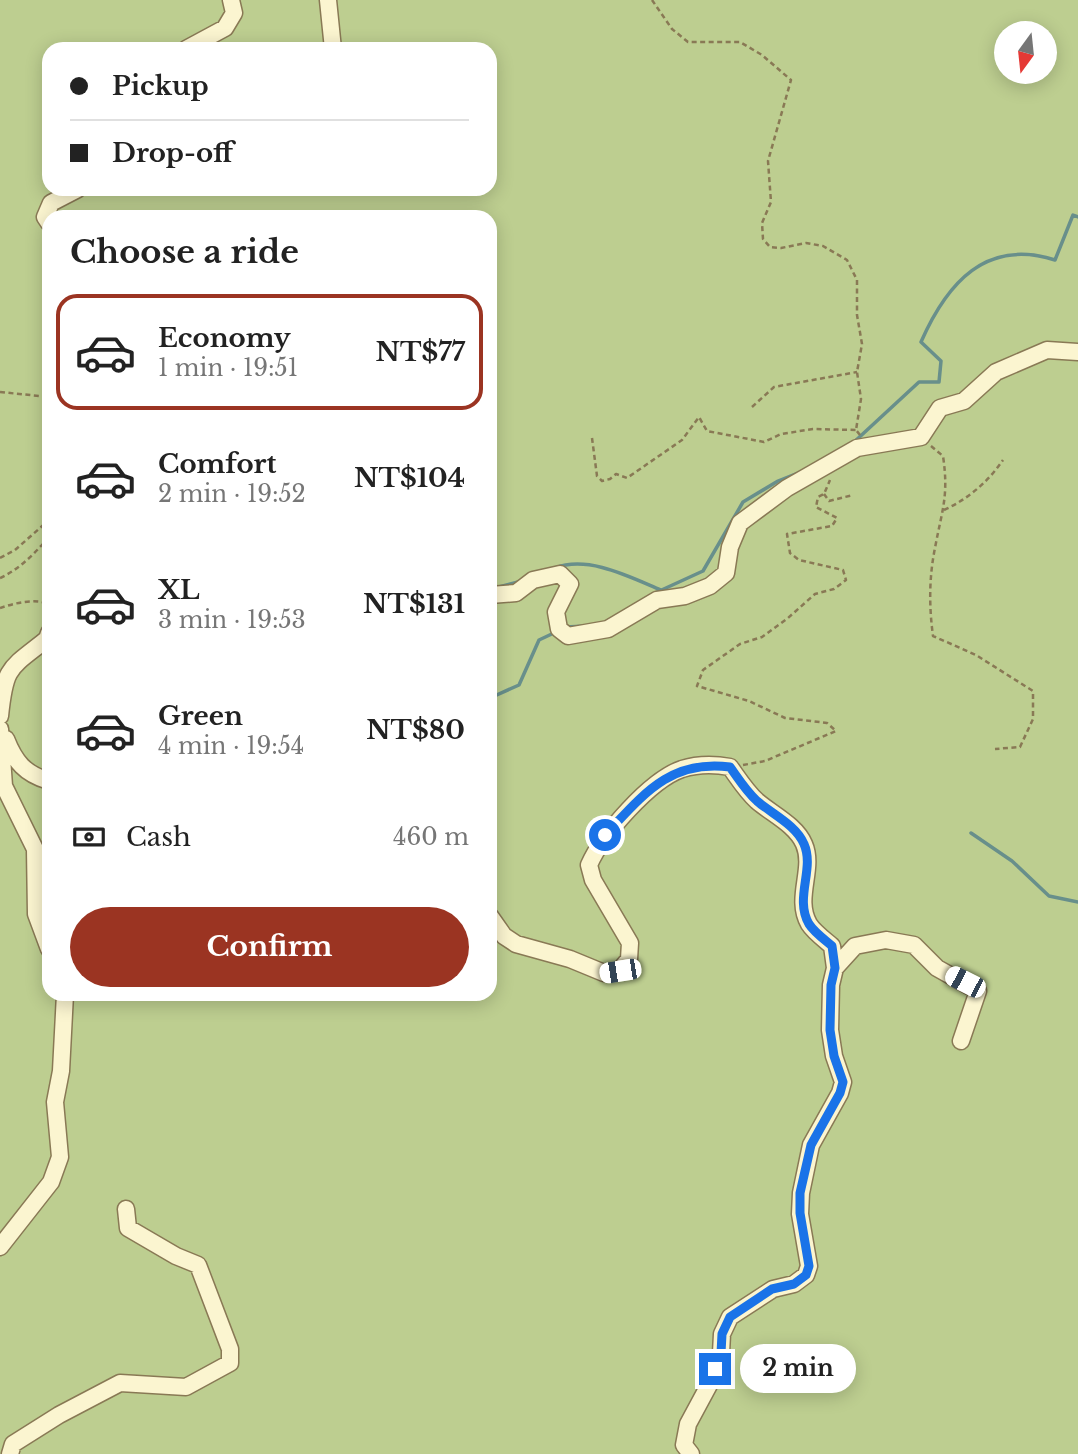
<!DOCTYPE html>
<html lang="en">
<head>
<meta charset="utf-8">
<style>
  :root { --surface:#fff; --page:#f6f6f6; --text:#222; --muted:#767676; --line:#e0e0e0; --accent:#9b3422 }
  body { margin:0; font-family:"Libre Baskerville",serif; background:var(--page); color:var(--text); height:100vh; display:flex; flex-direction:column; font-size:26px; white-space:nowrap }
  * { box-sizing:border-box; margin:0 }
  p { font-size:23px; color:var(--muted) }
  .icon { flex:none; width:38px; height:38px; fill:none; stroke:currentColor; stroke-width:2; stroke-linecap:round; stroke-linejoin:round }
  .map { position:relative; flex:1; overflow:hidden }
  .details { position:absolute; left:42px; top:210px; width:455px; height:791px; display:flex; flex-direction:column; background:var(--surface); border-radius:21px; box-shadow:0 4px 18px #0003 }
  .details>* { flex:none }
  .hud { position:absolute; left:42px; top:42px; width:455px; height:154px; border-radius:21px; box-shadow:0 4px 18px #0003; display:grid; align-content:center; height:154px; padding:0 28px; background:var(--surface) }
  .needle { width:46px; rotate:195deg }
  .tools { position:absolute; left:994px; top:21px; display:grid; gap:14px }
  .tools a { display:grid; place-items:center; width:63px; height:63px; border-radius:50%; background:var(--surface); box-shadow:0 4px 18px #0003; font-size:35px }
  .end { position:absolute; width:32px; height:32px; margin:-16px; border:9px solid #1a73e8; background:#fff; box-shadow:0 0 0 4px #fff }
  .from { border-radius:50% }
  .bubble { position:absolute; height:49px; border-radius:24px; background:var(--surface); box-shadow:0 4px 18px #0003; font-size:23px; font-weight:700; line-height:49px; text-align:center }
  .car { position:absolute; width:21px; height:42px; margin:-21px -10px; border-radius:9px; box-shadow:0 0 5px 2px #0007; background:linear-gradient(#fff 24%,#345 0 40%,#fff 0 76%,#345 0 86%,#fff 0) }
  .hud b { display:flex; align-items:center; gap:24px; height:66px; font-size:26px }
  .hud b+b { border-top:2px solid var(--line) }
  .hud i { width:18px; height:18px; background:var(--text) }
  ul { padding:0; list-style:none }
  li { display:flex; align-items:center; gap:21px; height:116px; margin:0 14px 10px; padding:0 14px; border:4px solid transparent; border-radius:21px }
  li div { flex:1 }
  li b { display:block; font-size:26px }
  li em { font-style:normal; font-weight:700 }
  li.active { border-color:var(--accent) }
  li>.icon { width:63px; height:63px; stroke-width:1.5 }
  h2 { padding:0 28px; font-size:32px; line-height:84px }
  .pay { display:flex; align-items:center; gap:18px; height:77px; padding:0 28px; font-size:26px }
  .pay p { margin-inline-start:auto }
  .cta { display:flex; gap:14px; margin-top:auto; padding:14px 28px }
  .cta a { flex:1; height:80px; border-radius:42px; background:var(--accent); color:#fff; font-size:28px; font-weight:700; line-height:80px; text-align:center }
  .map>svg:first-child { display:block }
  .green { fill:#bdce90; fill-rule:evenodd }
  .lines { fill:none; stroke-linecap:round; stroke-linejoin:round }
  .stream { stroke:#688f8b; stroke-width:3.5 }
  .minor-casing { stroke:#897955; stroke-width:19 }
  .path { stroke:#897955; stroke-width:2.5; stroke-dasharray:5 3.5; stroke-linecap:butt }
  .minor { stroke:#fbf5d0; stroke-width:16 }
  .route { stroke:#1a73e8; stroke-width:9 }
</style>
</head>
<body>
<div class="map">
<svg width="1078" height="1454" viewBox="0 0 1078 1454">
  <rect width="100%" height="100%" fill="#f0e9bd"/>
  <path class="green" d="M0 0H1078V1454H0ZM1006 33H1045V72H1006ZM49 49H490V189H49ZM49 217H490V994H49Z"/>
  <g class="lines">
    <path class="stream" d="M853 443 919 382H939L941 361 921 342C947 283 986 238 1055 260L1073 215 1078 217
      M555 568C588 555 630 577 661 590
      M499 587 522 581
      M655 593 703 571 743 502 778 481 798 473
      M566 627 586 626
      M490 698 519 685 539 640 556 632
      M971 833 1012 861 1049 896 1078 902"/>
    <g class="minor-casing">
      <path id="minor" d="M328 0 333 49
        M186 49 225 28 234 13 231 0
        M49 223 45 217 51 203 78 189
        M490 595 516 593 533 580 560 574 570 584 556 612 559 629 568 636 608 629 657 600 685 596 710 586 726 573 730 547 740 523 787 488 857 448 921 437 940 408 964 401 996 372 1047 350 1078 352
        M0 716C5 666 9 669 47 639L49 633
        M0 729 4 786 35 849 36 914 49 949
        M6 739C15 762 25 774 49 781
        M490 916 504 936 516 944 570 959 604 973 620 970 629 959 630 943 593 880 589 865C602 835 650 780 682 769 698 764 713 764 730 767 738 778 746 791 757 801 772 814 796 825 804 844 815 869 794 898 809 924 814 932 825 940 832 946L835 968 831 985 830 1030 834 1056 843 1082 840 1093 811 1145 801 1193 800 1214 809 1266 806 1275 794 1284 773 1289 730 1317 722 1334 721 1353 709 1385 688 1424 684 1445 691 1454
        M835 968 855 946 886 940 914 945 937 968 978 991 961 1041
        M0 1247 51 1182 60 1157 55 1102 61 1071 65 994
        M10 1454 13 1444 59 1415 120 1383 186 1387 230 1363V1349L198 1265 176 1256 128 1228 126 1209"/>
    </g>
    <path class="path" d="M652 0 672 29 688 42H740L762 55 791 80 768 161 771 202 762 223 763 239 770 247 781 248 806 243 823 246 847 260 857 280V315L862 344 857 372 861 399 856 430 860 435
      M0 392 49 397
      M752 407 774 387 857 372
      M592 438 597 476 602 481 610 479 616 474 627 478 682 440 699 417 707 431 764 442 781 434 813 429 856 430
      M931 446 943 456C949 496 942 510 935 548 929 577 929 607 933 636L976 655 1033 691V719L1020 747 995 749
      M824 494 829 501 853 495
      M944 510C968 499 988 482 1003 460
      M0 558 15 550 49 520
      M0 578C20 569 35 553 49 537
      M0 608C15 603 35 598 49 604
      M743 765 765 761 836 731 827 723 785 718 749 701 697 686 703 670 740 644 762 637 788 618 815 594 834 589 846 580 843 570 799 560 790 553 787 534 832 526 837 518 816 507 818 497 824 494 830 480"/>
    <use href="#minor" class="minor"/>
  </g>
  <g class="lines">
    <path class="route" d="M605 835C643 795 670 759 730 767 738 778 746 791 757 801 772 814 796 825 804 844 815 869 794 898 809 924 814 932 825 940 832 946L835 968 831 985 830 1030 834 1056 843 1082 840 1093 811 1145 800 1193V1213L809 1266 806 1275 794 1284 772 1289 730 1317 722 1334 721 1353 715 1369"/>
  </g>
</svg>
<div class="tools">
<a><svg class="needle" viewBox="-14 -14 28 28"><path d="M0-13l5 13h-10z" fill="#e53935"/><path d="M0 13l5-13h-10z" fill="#767676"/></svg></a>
</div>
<i class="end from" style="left:605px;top:835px"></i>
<i class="end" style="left:715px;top:1369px"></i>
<div class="bubble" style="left:740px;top:1344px;width:116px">2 min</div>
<i class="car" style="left:620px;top:971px;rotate:261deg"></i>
<i class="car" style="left:965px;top:982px;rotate:297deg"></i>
<div class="hud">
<b><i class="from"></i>Pickup</b>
<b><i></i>Drop-off</b>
</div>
<section class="details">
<h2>Choose a ride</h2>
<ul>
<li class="active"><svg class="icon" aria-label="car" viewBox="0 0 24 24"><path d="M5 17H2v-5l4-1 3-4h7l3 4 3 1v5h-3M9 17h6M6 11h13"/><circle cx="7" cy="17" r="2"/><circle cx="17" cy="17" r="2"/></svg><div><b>Economy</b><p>1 min · 19:51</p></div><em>NT$77</em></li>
<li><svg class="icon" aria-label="car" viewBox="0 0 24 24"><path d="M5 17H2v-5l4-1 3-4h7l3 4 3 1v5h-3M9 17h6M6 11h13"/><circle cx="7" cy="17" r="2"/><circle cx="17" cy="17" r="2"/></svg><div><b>Comfort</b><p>2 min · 19:52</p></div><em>NT$104</em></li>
<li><svg class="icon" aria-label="car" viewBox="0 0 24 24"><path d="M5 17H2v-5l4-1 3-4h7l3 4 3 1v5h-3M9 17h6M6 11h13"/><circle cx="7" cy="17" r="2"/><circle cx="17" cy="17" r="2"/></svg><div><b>XL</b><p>3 min · 19:53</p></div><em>NT$131</em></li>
<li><svg class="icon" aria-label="car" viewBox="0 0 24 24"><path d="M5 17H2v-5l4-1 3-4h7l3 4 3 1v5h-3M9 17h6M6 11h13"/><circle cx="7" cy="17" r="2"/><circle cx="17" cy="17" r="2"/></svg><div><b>Green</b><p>4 min · 19:54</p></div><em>NT$80</em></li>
</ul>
<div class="pay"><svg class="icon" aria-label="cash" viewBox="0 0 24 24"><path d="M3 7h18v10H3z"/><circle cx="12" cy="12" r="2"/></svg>Cash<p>460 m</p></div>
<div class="cta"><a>Confirm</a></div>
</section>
</div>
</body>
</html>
